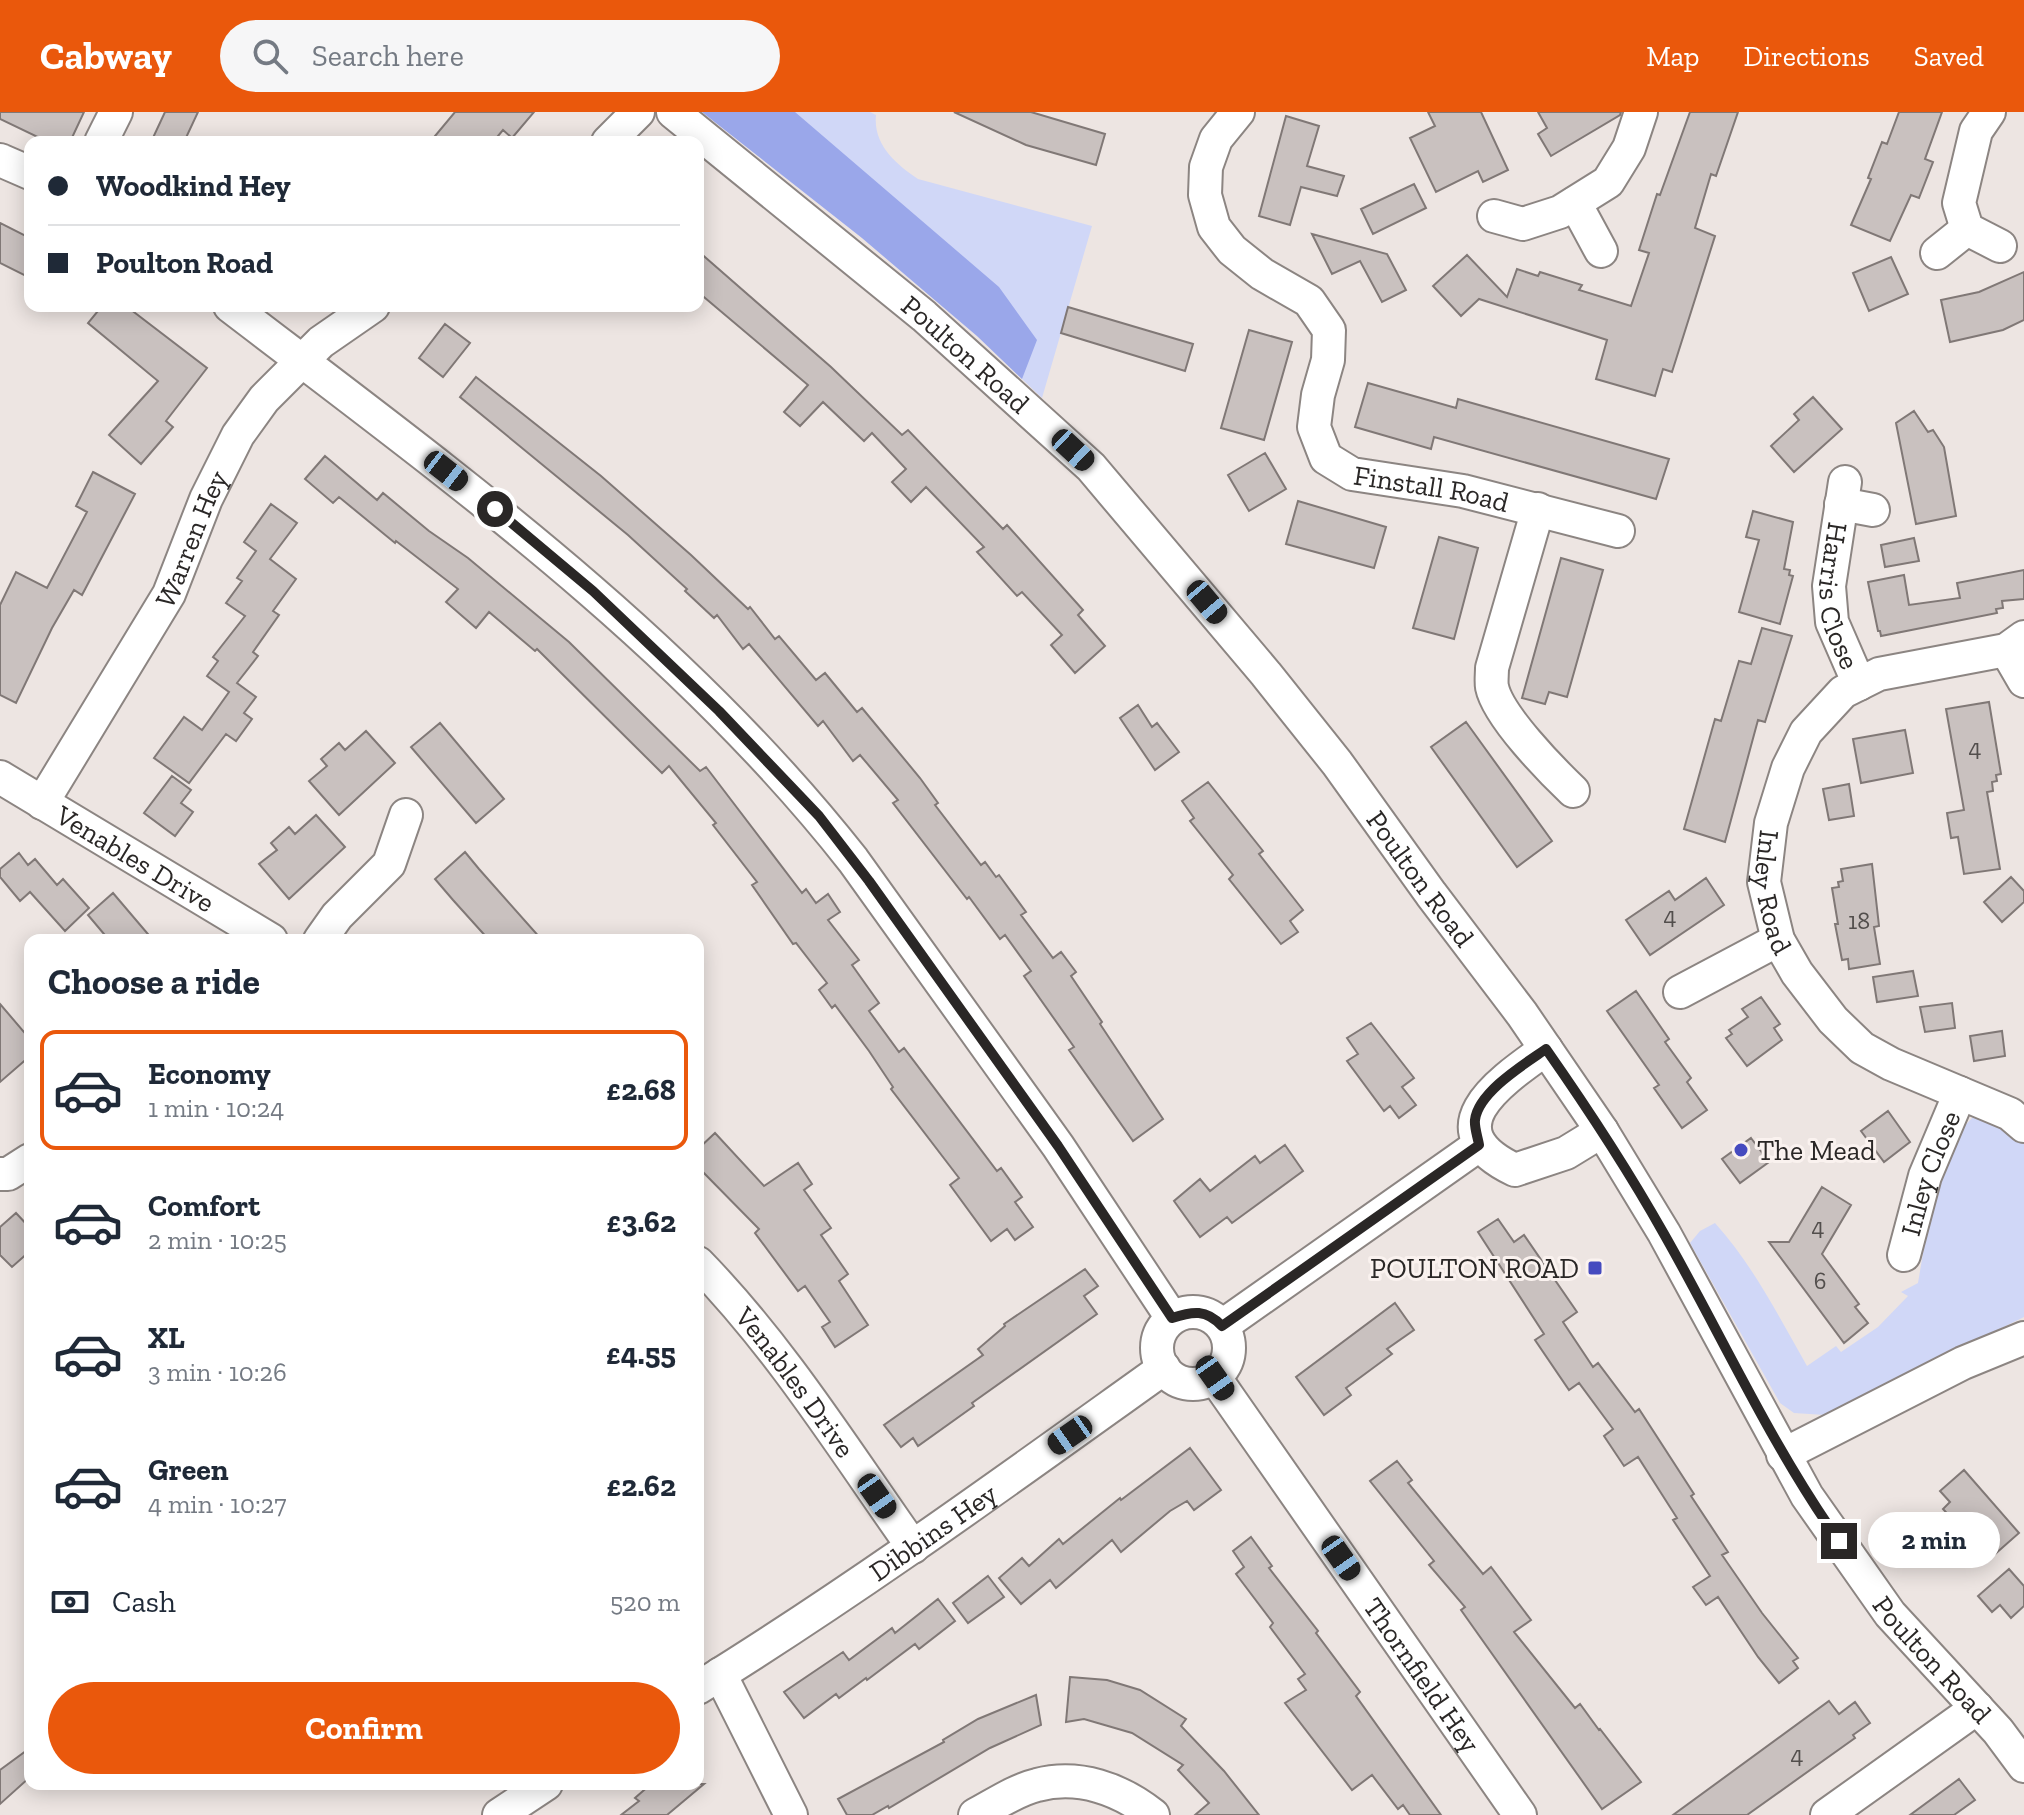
<!DOCTYPE html>
<html lang="en">
<head>
<meta charset="utf-8">
<style>
  :root { --surface:#fff; --page:#f6f6f7; --text:#1f2937; --muted:#747a83; --line:#e0e1e3; --accent:#ea580c }
  body { margin:0; font-family:"Zilla Slab",serif; background:var(--page); color:var(--text); height:100vh; display:flex; flex-direction:column; font-size:30px; white-space:nowrap }
  * { box-sizing:border-box; margin:0 }
  p { font-size:26px; color:var(--muted) }
  .icon { flex:none; width:44px; height:44px; fill:none; stroke:currentColor; stroke-width:2; stroke-linecap:round; stroke-linejoin:round }
  .map { position:relative; flex:1; overflow:hidden }
  .drawer { position:absolute; left:24px; top:822px; width:680px; height:856px; display:flex; flex-direction:column; background:var(--surface); border-radius:16px; box-shadow:0 4px 20px #0003 }
  .drawer>* { flex:none }
  .hud { position:absolute; left:24px; top:24px; width:680px; height:176px; border-radius:16px; box-shadow:0 4px 20px #0003; display:grid; align-content:center; height:176px; padding:0 24px; background:var(--surface) }
  .end { position:absolute; width:36px; height:36px; margin:-18px; border:10px solid #2a2726; background:#fff; box-shadow:0 0 0 4px #fff }
  .from { border-radius:50% }
  .bubble { position:absolute; height:56px; border-radius:28px; background:var(--surface); box-shadow:0 4px 20px #0003; font-size:26px; font-weight:800; line-height:56px; text-align:center }
  .car { position:absolute; width:24px; height:48px; margin:-24px -12px; border-radius:10px; box-shadow:0 0 6px 2px #0007; background:linear-gradient(#222 24%,#8ab4d8 0 40%,#222 0 76%,#8ab4d8 0 86%,#222 0) }
  .hud b { display:flex; align-items:center; gap:28px; height:76px; font-size:30px }
  .hud b+b { border-top:2px solid var(--line) }
  .hud i { width:20px; height:20px; background:var(--text) }
  ul { padding:0; list-style:none }
  li { display:flex; align-items:center; gap:24px; height:120px; margin:0 16px 12px; padding:0 8px; border:4px solid transparent; border-radius:16px }
  li div { flex:1 }
  li b { display:block; font-size:30px }
  li em { font-style:normal; font-weight:800 }
  li.active { border-color:var(--accent) }
  li>.icon { width:72px; height:72px; stroke-width:1.5 }
  h2 { padding:0 24px; font-size:36px; line-height:96px }
  .pay { display:flex; align-items:center; gap:20px; height:88px; padding:0 24px; font-size:30px }
  .pay p { margin-inline-start:auto }
  .cta { display:flex; gap:16px; margin-top:auto; padding:16px 24px }
  .cta a { flex:1; height:92px; border-radius:48px; background:var(--accent); color:#fff; font-size:32px; font-weight:800; line-height:92px; text-align:center }
  header { display:flex; align-items:center; gap:48px; box-sizing:border-box; height:112px; padding:0 40px; background:var(--accent); color:#fff }
  header strong { font-size:38px }
  nav { display:flex; gap:44px; margin-inline-start:auto; font-size:28px }
  .search { width:560px; height:72px; background:var(--page); display:flex; align-items:center; gap:20px; box-sizing:border-box; padding:0 28px; border-radius:44px; color:var(--muted); font-size:30px }
  .map>svg:first-child { display:block }
  .green { fill:#d0d7f7 }
  .forest { fill:#9aa7ea }
  .building { fill:#c9c1bf; stroke:#807876; stroke-width:2 }
  .lines { fill:none; stroke-linecap:round; stroke-linejoin:round }
  .minor-casing { stroke:#8c8582; stroke-width:36 }
  .minor { stroke:#fff; stroke-width:32 }
  .route { stroke:#2a2726; stroke-width:10 }
  .poi-dot { fill:#454abf; stroke:#faf2ef; stroke-width:3 }
  .labels { text-anchor:middle; stroke-width:6; stroke-linejoin:round; paint-order:stroke }
  .number-label { font-size:24px; fill:#524e4c }
  .street-label { font-size:28px; fill:#2a2726; stroke:#faf2ef }
  .poi-label { font-size:28px; fill:#2a2726; stroke:#faf2ef; text-anchor:start }
</style>
</head>
<body>
<header>
<strong>Cabway</strong>
<div class="search"><svg class="icon" aria-label="search" viewBox="0 0 24 24"><circle cx="10" cy="10" r="6"/><path d="M15 15l6 6"/></svg>Search here</div>
<nav><a>Map</a><a>Directions</a><a>Saved</a></nav>
</header>
<div class="map">
<svg width="2024" height="1703" viewBox="0 0 2024 1703">
  <rect width="100%" height="100%" fill="#ede5e2"/>
  <path class="green" d="M702 0H870L876 3C873 33 896 52 918 67L1092 114 1042 286 977 224 862 126Z
    M1974 1004 1994 1008 2024 1029V1205L1825 1303 1794 1301 1780 1291 1690 1131 1700 1119 1715 1111C1753 1153 1779 1205 1807 1254L1836 1234 1841 1240 1878 1215 1908 1184 1901 1180 1918 1171 1932 1088 1951 1028Z"/>
  <path class="forest" d="M702 0H795L999 175 1037 228 1022 267 977 224 862 126Z"/>
  <path class="building" d="M0 0H84L70 30H48L0 7Z
    M165 0H198L184 30H151Z
    M455 0H534L512 26 503 18 493 30H430Z
    M954 0H1031L1105 22 1096 53 1026 33Z
    M1428 0H1481L1508 58 1483 70 1478 59 1436 80 1410 26 1435 14Z
    M1538 0H1621L1620 3 1551 44 1538 22 1547 16Z
    M1690 0H1738L1716 64 1711 62 1695 116 1715 124 1672 260 1663 257 1655 284 1596 267 1607 228 1479 187 1461 204 1433 174 1467 143 1507 185 1517 157 1538 164 1540 160 1582 173 1579 178 1631 194 1649 141 1639 138 1657 82 1660 83Z
    M1899 0H1942L1925 47 1933 50 1919 86 1911 83 1890 129 1851 113 1871 67 1868 66 1882 30 1887 32Z
    M1286 4 1319 14 1307 54 1344 64 1337 84 1301 75 1290 113 1259 104Z
    M1414 72 1426 96 1373 122 1361 97Z
    M0 111 30 126V166L0 151Z
    M1312 122 1387 142 1406 178 1382 190 1360 149 1332 162Z
    M698 139 831 255 902 323 908 318 1003 417 1007 413 1083 498 1078 503 1105 534 1075 561 1051 533 1062 523 1022 480 1017 484 977 440 984 435 926 375 911 390 892 370 906 357 872 321 864 329 823 290 800 314 784 300 808 273 698 180Z
    M1891 145 1908 182 1869 199 1853 161Z
    M2024 160V208L2003 218 1950 230 1941 188 1979 180Z
    M102 194H126L207 256 166 309 173 315 141 352 109 323 158 269 88 211Z
    M1068 195 1193 232 1185 259 1061 221Z
    M445 212 470 231 443 265 419 246Z
    M1249 218 1292 230 1264 328 1221 316Z
    M476 265 601 364 691 443 748 497 750 495 775 527 779 524 816 568 825 561 857 600 862 596 920 666 938 691 935 693 981 753 985 750 996 765 999 763 1026 800 1021 803 1053 846 1061 840 1076 860 1071 864 1102 910 1100 912 1163 1007 1133 1029 1069 938 1074 935 1024 864 1031 859 1005 823 1000 827 969 785 967 787 893 691 898 688 860 643 853 649 823 609 818 614 749 532 743 537 717 503 714 506 685 479 687 477 628 423 460 285Z
    M1368 271 1456 296 1458 287 1669 347 1656 387 1434 325 1431 337 1355 315Z
    M1813 285 1842 317 1794 360 1771 334 1799 308 1794 302Z
    M1914 299 1928 320 1933 318 1944 335 1956 404 1916 412 1896 311Z
    M1265 341 1286 377 1249 399 1228 363Z
    M325 344 377 388 383 381 429 419 468 446 569 530 700 659 706 655 802 781 806 777 816 791 828 782 840 800 828 808 859 848 852 853 879 891 869 899 899 940 904 936 997 1059 1001 1056 1022 1085 1015 1090 1033 1115 1015 1128 1007 1117 991 1129 950 1073 959 1066 891 977 893 975 869 939 835 893 832 896 819 878 827 871 796 831 793 832 752 773 757 770 713 713 716 711 669 654 662 661 537 537 535 539 489 500 476 516 446 490 458 477 396 429 395 431 339 385 333 391 305 367Z
    M93 360 135 382 82 483 74 478 52 516 16 591 0 583V493L16 460 47 476 87 400 76 394Z
    M1298 389 1386 415 1374 456 1286 432Z
    M271 392 297 411 270 447 296 467 273 499 279 503 253 540 258 544 237 571 256 585 244 601 252 607 236 629 226 622 189 671 154 646 184 605 202 618 229 580 207 564 218 549 213 545 245 504 226 491 242 469 237 466 256 439 244 430Z
    M1753 399 1793 410 1784 457 1790 458 1789 463 1793 464 1780 512 1739 500 1759 428 1746 425Z
    M1439 425 1478 436 1454 527 1413 516Z
    M1914 426 1919 449 1885 455 1881 433Z
    M1561 446 1603 458 1567 585 1549 580 1545 592 1522 586Z
    M2024 458V487L2002 489 2003 496 1996 497 1997 501 1881 524 1880 519H1878L1868 470 1904 463 1909 493 1960 486 1957 471Z
    M1762 516 1792 524 1765 610 1758 608 1725 730 1684 717 1715 607 1721 609 1739 549 1751 552Z
    M1989 590 2001 662 1996 663 1997 669 1992 670 1993 679 1987 680 2000 757 1964 762 1958 725 1951 726 1947 701 1964 698 1946 597Z
    M1138 593 1152 615 1157 611 1179 640 1155 658 1120 606Z
    M1466 610 1552 729 1517 755 1431 635Z
    M440 611 504 687 476 711 411 635Z
    M1905 618 1913 661 1861 671 1853 627Z
    M366 619 395 651 339 703 309 669 327 654 321 647 339 631 345 638Z
    M172 664 191 678 181 691 193 700 175 724 144 701Z
    M1208 670 1263 739 1259 742 1303 798 1290 809 1298 820 1281 832 1229 767 1233 763 1190 709 1194 706 1182 689Z
    M1849 672 1854 704 1829 708 1823 677Z
    M316 703 345 735 289 787 259 752 277 738 271 731 289 715 295 722Z
    M465 740 479 757 542 828H489L453 788 435 767Z
    M19 741 28 753 35 747 57 773 63 767 89 796 65 819 30 780 20 789 0 765V757Z
    M1872 752 1879 814 1874 815 1880 852 1849 857 1848 847 1842 848 1835 812H1838L1832 776 1839 775 1838 770 1843 769 1841 757Z
    M2011 765 2024 779V790L2002 810 1984 790Z
    M1706 766 1724 793 1650 843 1626 808 1669 779 1675 788Z
    M113 781 153 828H109L88 803Z
    M1913 859 1918 884 1877 890 1873 865Z
    M1636 879 1669 927 1665 930 1691 966 1687 970 1707 998 1682 1016 1654 976 1659 973 1607 899Z
    M1761 885 1780 912 1774 916 1782 928 1747 954 1726 926 1732 922 1729 918 1748 905 1742 897Z
    M1952 891 1955 916 1925 920 1920 895Z
    M0 892 30 927V944L0 970Z
    M1371 911 1414 966 1402 975 1416 993 1399 1006 1390 994 1384 999 1347 949 1358 942 1347 926Z
    M2002 919 2005 944 1974 949 1970 924Z
    M1888 999 1910 1030 1884 1050 1861 1019Z
    M715 1021 764 1074 798 1051 812 1072 804 1078 831 1116 821 1123 848 1162 839 1169 868 1213 835 1235 822 1215 830 1210 805 1174 798 1179 755 1121 759 1117 698 1055V1037Z
    M1751 1026 1769 1050 1740 1071 1722 1047Z
    M1285 1033 1303 1059 1232 1111 1227 1105 1200 1125 1174 1089 1200 1067 1210 1079 1255 1044 1260 1051Z
    M1822 1075 1851 1093 1822 1142 1859 1192 1855 1195 1868 1211 1844 1231 1769 1130H1789Z
    M16 1101 30 1116V1139L12 1155 0 1143V1115Z
    M1498 1107 1514 1130 1524 1123 1577 1200 1563 1210 1593 1255 1598 1251 1635 1300 1639 1297 1694 1382 1691 1384 1728 1440 1722 1443 1762 1501 1798 1546 1793 1549 1798 1556 1779 1571 1758 1545 1718 1485 1706 1493 1693 1475 1710 1464 1673 1408 1677 1406 1638 1345 1624 1354 1604 1324 1613 1317 1579 1271 1569 1278 1535 1228 1544 1222 1478 1120Z
    M1085 1157 1098 1174 1084 1184 1097 1202 972 1291 974 1294 918 1334 913 1326 901 1335 884 1313 983 1243 978 1237 1005 1214 1004 1212Z
    M1395 1191 1414 1218 1387 1237 1392 1242 1346 1276 1351 1283 1324 1303 1296 1265Z
    M1190 1336 1221 1378 1194 1398 1187 1389 1170 1399 1121 1440 1112 1428 1056 1476 1050 1468 1021 1492 999 1466 1022 1446 1029 1454 1059 1427 1063 1432 1120 1386 1121 1388Z
    M1397 1349 1412 1368 1408 1371 1483 1462 1491 1455 1531 1508 1514 1520 1575 1596 1580 1592 1599 1618 1600 1617 1641 1670 1602 1697 1461 1498 1465 1495 1429 1453 1434 1449 1370 1369Z
    M1964 1358 2019 1421 1986 1450 1972 1433 1974 1431 1943 1397 1950 1390 1940 1379Z
    M1251 1425 1272 1454 1269 1456 1318 1519 1316 1521 1360 1580 1356 1584 1441 1703H1410L1403 1693 1398 1697 1372 1663 1352 1678 1285 1591 1306 1578 1298 1567 1305 1562 1270 1515 1273 1511 1236 1462 1244 1455 1233 1439Z
    M2009 1457 2024 1474V1494L2011 1506 2000 1493 1992 1500 1978 1484Z
    M988 1464 1004 1485 968 1511 953 1491Z
    M938 1487 955 1509 919 1537 915 1532 867 1568 866 1566 839 1586 836 1582 804 1606 784 1580 843 1540 849 1548 892 1516 895 1521Z
    M1070 1565 1107 1568 1140 1578 1186 1607 1181 1614 1224 1659 1259 1703H1195L1209 1691 1178 1658 1183 1653 1132 1621 1084 1607 1066 1610Z
    M1036 1583 1041 1613 990 1636 889 1696 888 1694 872 1703H847L838 1687 944 1630 943 1628 978 1607Z
    M1829 1589 1839 1602 1855 1590 1870 1611 1853 1623 1855 1626 1747 1703H1673Z
    M30 1636V1665L0 1692V1658Z
    M1959 1667 1975 1688 1954 1703H1910Z
    M651 1672H704L667 1703H621L639 1689 635 1686Z"/>
  <g class="lines">
    <g class="minor-casing">
      <g id="minor">
        <path id="s1" d="M673 0 924 204 1091 355 1266 562 1337 651 1431 782 1522 902 1602 1019 1664 1121 1807 1384 1890 1502 1998 1619 2024 1654"/>
        <path id="s2" d="M1238 0 1216 27 1206 55 1205 83 1214 115 1232 138 1262 162 1309 189 1329 218 1328 248 1318 283 1314 315 1326 346 1352 362 1463 379 1618 419"/>
        <path d="M1989 0 1976 19 1959 91 1967 117 2000 134"/>
        <path d="M101 30 116 0"/>
        <path d="M608 30 638 0"/>
        <path d="M0 48 30 61"/>
        <path d="M1575 91 1601 139"/>
        <path d="M1494 104 1523 112 1560 100 1608 70 1629 36 1641 0"/>
        <path d="M1937 141 1967 117"/>
        <path d="M230 194C451 363 680 528 853 748L1058 1034 1172 1206"/>
        <path id="s3" d="M1845 370 1829 474 1832 510 1859 572"/>
        <path d="M1841 392 1873 398"/>
        <path d="M1538 397 1492 556C1492 562 1491 570 1492 575 1498 604 1551 658 1573 679"/>
        <path id="s4" d="M2024 525 2006 538 1879 562 1843 580 1806 620 1788 656 1771 711 1764 770 1778 828 1797 861 1833 908 1862 936 1891 952 2010 1002 2024 1014"/>
        <path d="M2006 538 2024 569"/>
        <path id="s5" d="M0 665 271 828"/>
        <path id="s6" d="M42 691 169 482 206 387 238 323 264 287 321 230 373 194"/>
        <path d="M320 828 337 804 389 752 406 703"/>
        <path d="M1680 880 1778 828"/>
        <path d="M1546 937C1501 969 1429 1017 1515 1058L1566 1041 1602 1019"/>
        <path d="M0 1062H8L30 1048"/>
        <path id="s7" d="M1904 1143 1925 1064 1960 981"/>
        <path id="s8" d="M698 1151C781 1236 845 1339 913 1435"/>
        <circle cx="1193" cy="1236" r="36"/>
        <path d="M1222 1214 1479 1033"/>
        <path id="s9" d="M1215 1266 1520 1703"/>
        <path d="M1783 1343 1963 1251 2024 1226"/>
        <path d="M720 1562 791 1703"/>
        <path id="s10" d="M698 1576C858 1477 1010 1366 1164 1256"/>
        <path d="M499 1703 546 1672"/>
        <path d="M975 1703C994 1693 1016 1678 1037 1673 1079 1662 1120 1677 1153 1703"/>
        <path d="M1827 1703 1977 1596"/>
      </g>
    </g>
    <use href="#minor" class="minor"/>
  </g>
  <g class="lines">
    <path class="route" d="M495 397 593 479 719 599 819 704 869 769 1058 1034 1172 1206C1193 1199 1206 1197 1222 1214L1479 1033C1478 1026 1474 1015 1475 1008 1478 980 1526 951 1546 937 1588 997 1628 1058 1664 1122 1722 1224 1771 1333 1839 1429"/>
  </g>
  <g class="poi-dot">
    <circle cx="1741" cy="1038" r="8"/>
    <rect x="1587" y="1148" width="16" height="16" rx="4"/>
  </g>
  <g class="labels">
    <g class="number-label">
      <text x="1975" y="644">4</text>
      <text x="1670" y="812">4</text>
      <text x="1859" y="817">18</text>
      <text x="1818" y="1123">4</text>
      <text x="1820" y="1177">6</text>
      <text x="1797" y="1651">4</text>
    </g>
    <g class="street-label">
      <text dy="10" stroke="none"><textPath href="#s1" startOffset="380">Poulton Road</textPath></text>
      <text dy="10" stroke="none"><textPath href="#s2" startOffset="526">Finstall Road</textPath></text>
      <text dy="10" stroke="none"><textPath href="#s6" startOffset="304">Warren Hey</textPath></text>
      <text dy="10" stroke="none"><textPath href="#s3" startOffset="116">Harris Close</textPath></text>
      <text dy="10" stroke="none"><textPath href="#s5" startOffset="158">Venables Drive</textPath></text>
      <text dy="10" stroke="none"><textPath href="#s1" startOffset="1076">Poulton Road</textPath></text>
      <text dy="10" stroke="none"><textPath href="#s4" startOffset="414">Inley Road</textPath></text>
      <text dy="10" stroke="none"><textPath href="#s7" startOffset="86">Inley Close</textPath></text>
      <text dy="10" stroke="none"><textPath href="#s8" startOffset="154">Venables Drive</textPath></text>
      <text dy="10" stroke="none"><textPath href="#s10" startOffset="282">Dibbins Hey</textPath></text>
      <text dy="10" stroke="none"><textPath href="#s1" startOffset="2012">Poulton Road</textPath></text>
      <text dy="10" stroke="none"><textPath href="#s9" startOffset="362">Thornfield Hey</textPath></text>
    </g>
    <g class="poi-label">
      <text x="1757" y="1048">The Mead</text>
      <text x="1579" y="1166" text-anchor="end">POULTON ROAD</text>
    </g>
  </g>
</svg>
<i class="end from" style="left:495px;top:397px"></i>
<i class="end" style="left:1839px;top:1429px"></i>
<div class="bubble" style="left:1868px;top:1400px;width:132px">2 min</div>
<i class="car" style="left:1073px;top:338px;rotate:133deg"></i>
<i class="car" style="left:446px;top:359px;rotate:128deg"></i>
<i class="car" style="left:1207px;top:490px;rotate:140deg"></i>
<i class="car" style="left:1215px;top:1266px;rotate:145deg"></i>
<i class="car" style="left:1070px;top:1323px;rotate:235deg"></i>
<i class="car" style="left:877px;top:1384px;rotate:145deg"></i>
<i class="car" style="left:1341px;top:1446px;rotate:145deg"></i>
<div class="hud">
<b><i class="from"></i>Woodkind Hey</b>
<b><i></i>Poulton Road</b>
</div>
<section class="drawer">
<h2>Choose a ride</h2>
<ul>
<li class="active"><svg class="icon" aria-label="car" viewBox="0 0 24 24"><path d="M5 17H2v-5l4-1 3-4h7l3 4 3 1v5h-3M9 17h6M6 11h13"/><circle cx="7" cy="17" r="2"/><circle cx="17" cy="17" r="2"/></svg><div><b>Economy</b><p>1 min · 10:24</p></div><em>£2.68</em></li>
<li><svg class="icon" aria-label="car" viewBox="0 0 24 24"><path d="M5 17H2v-5l4-1 3-4h7l3 4 3 1v5h-3M9 17h6M6 11h13"/><circle cx="7" cy="17" r="2"/><circle cx="17" cy="17" r="2"/></svg><div><b>Comfort</b><p>2 min · 10:25</p></div><em>£3.62</em></li>
<li><svg class="icon" aria-label="car" viewBox="0 0 24 24"><path d="M5 17H2v-5l4-1 3-4h7l3 4 3 1v5h-3M9 17h6M6 11h13"/><circle cx="7" cy="17" r="2"/><circle cx="17" cy="17" r="2"/></svg><div><b>XL</b><p>3 min · 10:26</p></div><em>£4.55</em></li>
<li><svg class="icon" aria-label="car" viewBox="0 0 24 24"><path d="M5 17H2v-5l4-1 3-4h7l3 4 3 1v5h-3M9 17h6M6 11h13"/><circle cx="7" cy="17" r="2"/><circle cx="17" cy="17" r="2"/></svg><div><b>Green</b><p>4 min · 10:27</p></div><em>£2.62</em></li>
</ul>
<div class="pay"><svg class="icon" aria-label="cash" viewBox="0 0 24 24"><path d="M3 7h18v10H3z"/><circle cx="12" cy="12" r="2"/></svg>Cash<p>520 m</p></div>
<div class="cta"><a>Confirm</a></div>
</section>
</div>
</body>
</html>
